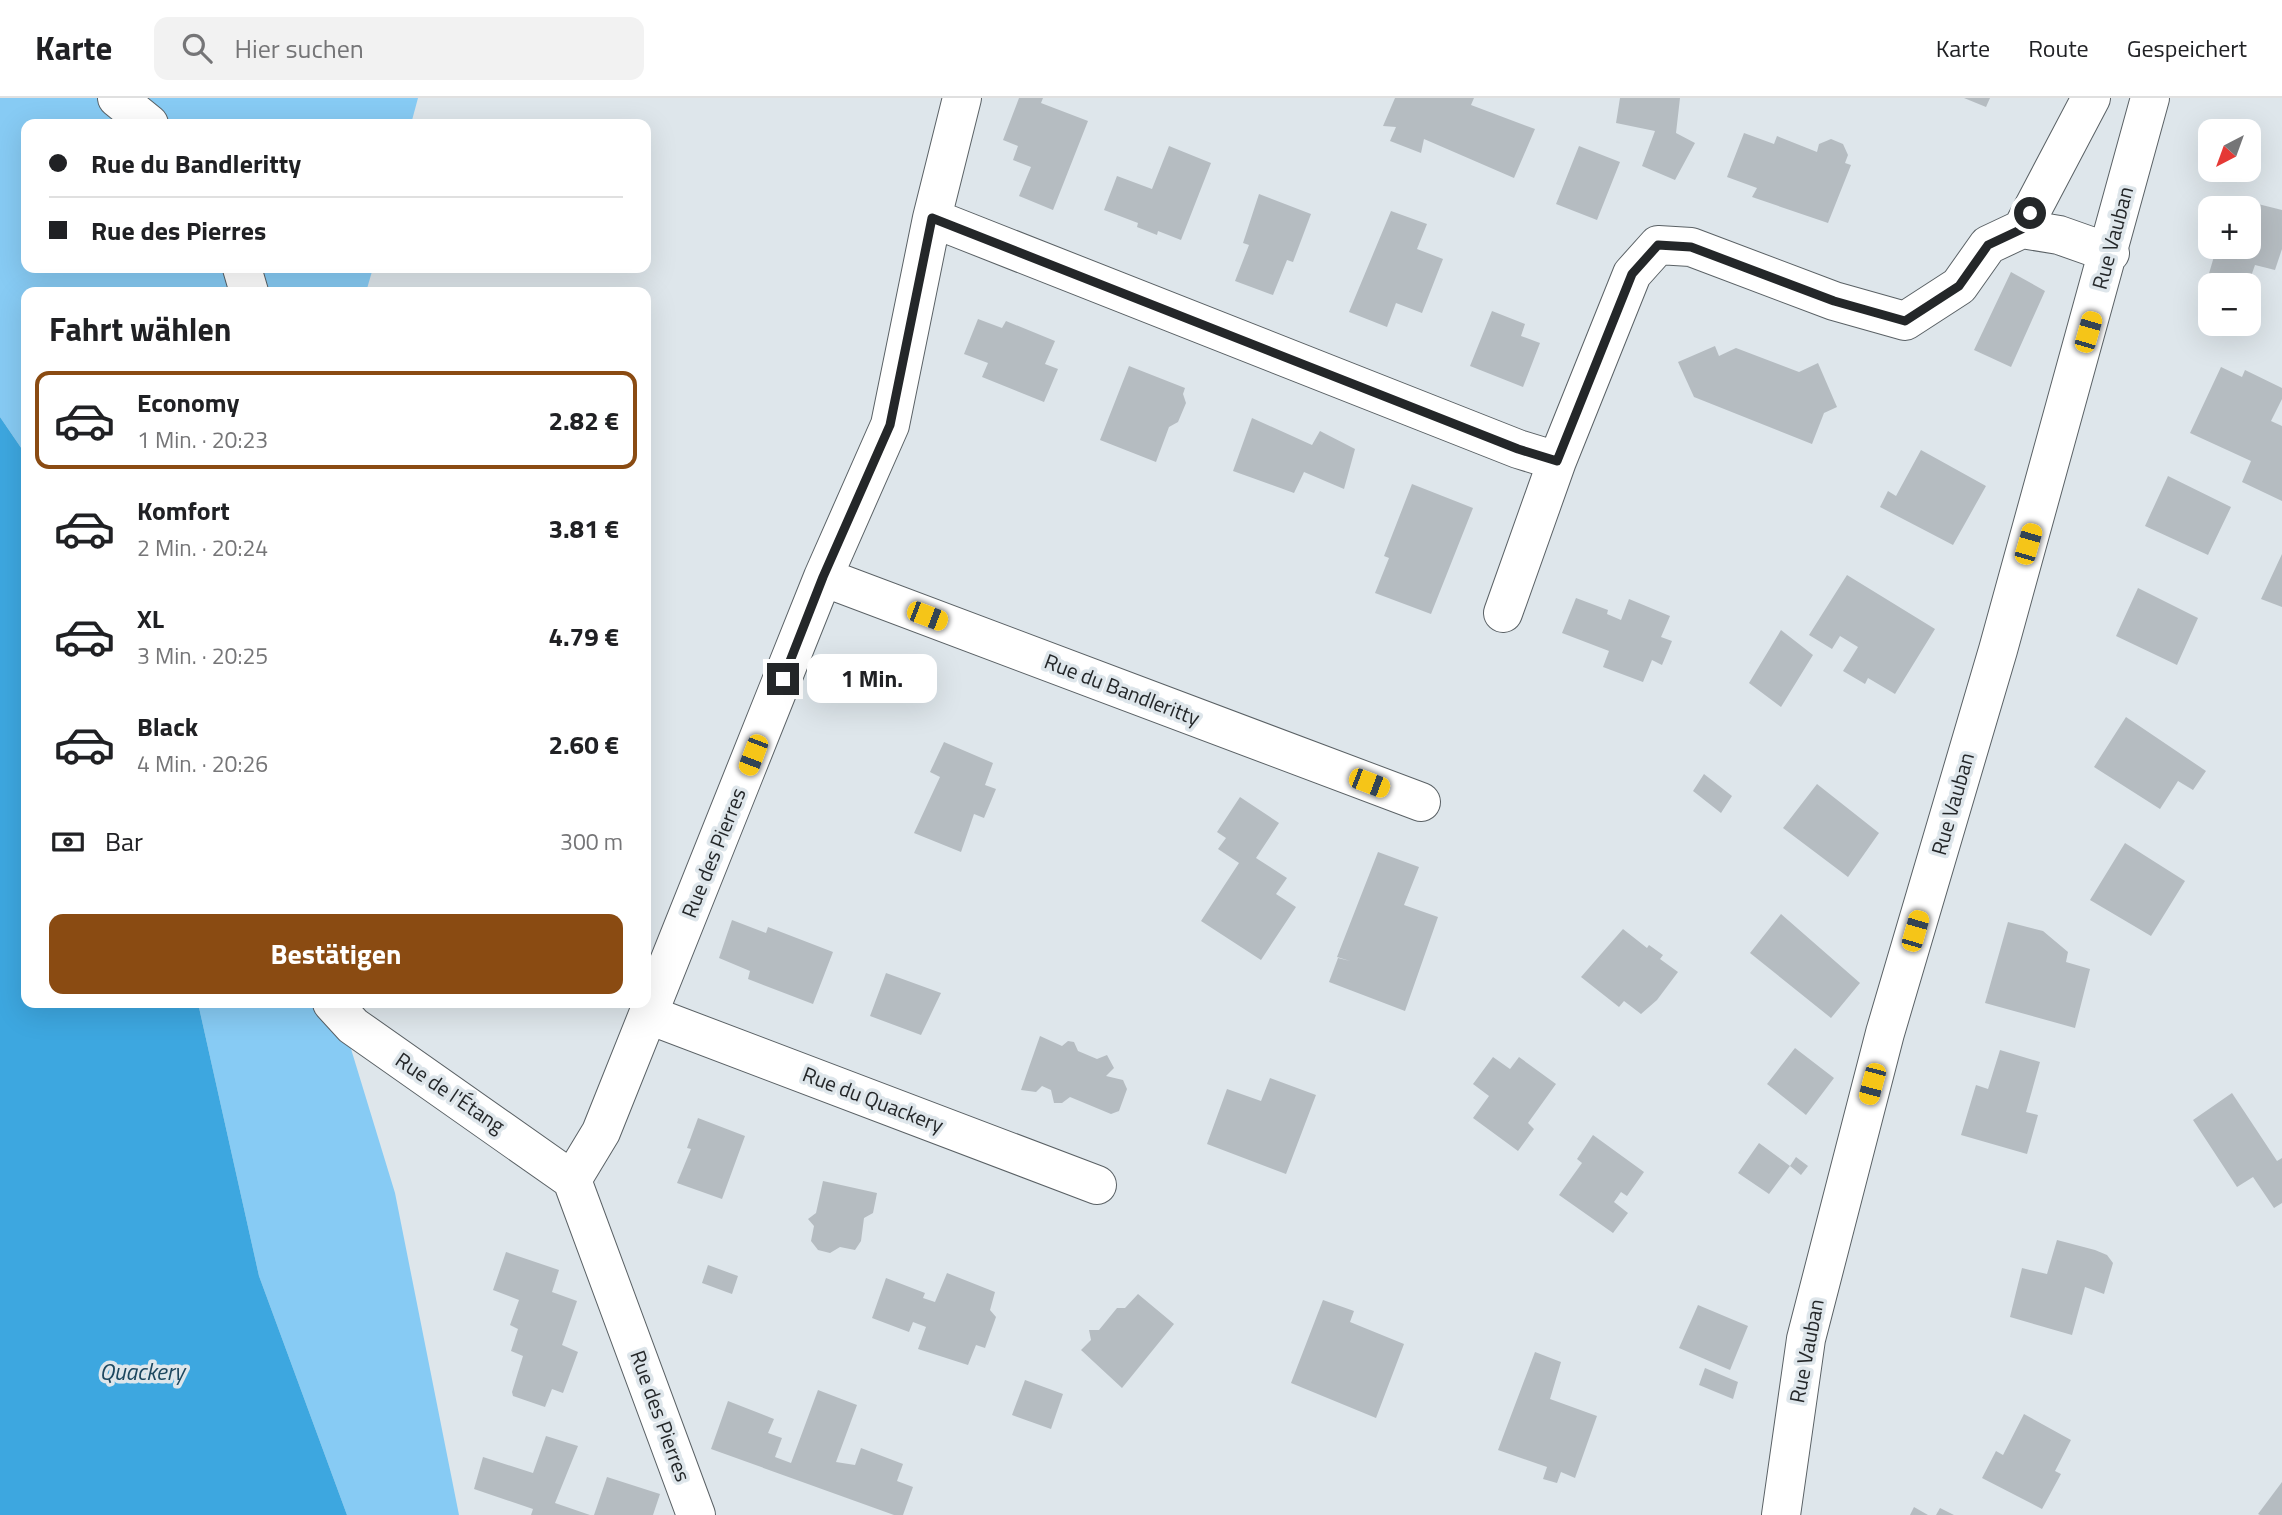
<!DOCTYPE html>
<html lang="de">
<head>
<meta charset="utf-8">
<style>
  :root { --surface:#fff; --page:#f2f2f2; --text:#202124; --muted:#757577; --line:#e0e0e0; --accent:#8a4b12 }
  body { margin:0; font-family:"Titillium Web",sans-serif; background:var(--page); color:var(--text); height:100vh; display:flex; flex-direction:column; font-size:26px; white-space:nowrap }
  * { box-sizing:border-box; margin:0 }
  p { font-size:23px; color:var(--muted) }
  .icon { flex:none; width:38px; height:38px; fill:none; stroke:currentColor; stroke-width:2; stroke-linecap:round; stroke-linejoin:round }
  .map { position:relative; flex:1; overflow:hidden }
  .sheet { position:absolute; left:21px; top:189px; width:630px; height:721px; display:flex; flex-direction:column; background:var(--surface); border-radius:14px; box-shadow:0 7px 28px #0002 }
  .sheet>* { flex:none }
  .banner { position:absolute; left:21px; top:21px; width:630px; height:154px; border-radius:14px; box-shadow:0 7px 28px #0002; display:grid; align-content:center; height:154px; padding:0 28px; background:var(--surface) }
  .needle { width:46px; rotate:221deg }
  .tools { position:absolute; left:2198px; top:21px; display:grid; gap:14px }
  .tools a { display:grid; place-items:center; width:63px; height:63px; border-radius:14px; background:var(--surface); box-shadow:0 7px 28px #0002; font-size:35px }
  .end { position:absolute; width:32px; height:32px; margin:-16px; border:9px solid #242729; background:#fff; box-shadow:0 0 0 4px #fff }
  .from { border-radius:50% }
  .bubble { position:absolute; height:49px; border-radius:14px; background:var(--surface); box-shadow:0 7px 28px #0002; font-size:23px; font-weight:700; line-height:49px; text-align:center }
  .car { position:absolute; width:21px; height:42px; margin:-21px -10px; border-radius:9px; box-shadow:0 0 5px 2px #0007; background:linear-gradient(#f5c518 24%,#345 0 40%,#f5c518 0 76%,#345 0 86%,#f5c518 0) }
  .banner b { display:flex; align-items:center; gap:24px; height:66px; font-size:26px }
  .banner b+b { border-top:2px solid var(--line) }
  .banner i { width:18px; height:18px; background:var(--text) }
  ul { padding:0; list-style:none }
  li { display:flex; align-items:center; gap:21px; height:98px; margin:0 14px 10px; padding:0 14px; border:4px solid transparent; border-radius:14px }
  li div { flex:1 }
  li b { display:block; font-size:26px }
  li em { font-style:normal; font-weight:700 }
  li.on { border-color:var(--accent) }
  li>.icon { width:63px; height:63px; stroke-width:1.5 }
  h2 { padding:0 28px; font-size:32px; line-height:84px }
  .pay { display:flex; align-items:center; gap:18px; height:77px; padding:0 28px; font-size:26px }
  .pay p { margin-inline-start:auto }
  .cta { display:flex; gap:14px; margin-top:auto; padding:14px 28px }
  .cta a { flex:1; height:80px; border-radius:14px; background:var(--accent); color:#fff; font-size:28px; font-weight:700; line-height:80px; text-align:center }
  header { display:flex; align-items:center; gap:42px; box-sizing:border-box; height:98px; padding:0 35px; background:var(--surface); border-bottom:2px solid var(--line) }
  header strong { font-size:33px }
  nav { display:flex; gap:38px; margin-inline-start:auto; font-size:24px }
  .search { width:490px; height:63px; background:var(--page); display:flex; align-items:center; gap:18px; box-sizing:border-box; padding:0 24px; border-radius:14px; color:var(--muted); font-size:26px }
  .map>svg:first-child { display:block }
  .green { fill:#87cbf4 }
  .water { fill:#3da7e0 }
  .building { fill:#b5bcc1 }
  .lines { fill:none; stroke-linecap:round; stroke-linejoin:round }
  .minor-casing { stroke:#5a6165; stroke-width:40 }
  .minor { stroke:#fff; stroke-width:38 }
  .route { stroke:#242729; stroke-width:9 }
  .labels { text-anchor:middle; stroke-width:7; stroke-linejoin:round; paint-order:stroke }
  .street-label { font-size:21px; fill:#242729; stroke:#dee6eb }
  .water-label { font-size:23px; font-style:italic; fill:#1c475f; stroke:#dee6eb }
</style>
</head>
<body>
<header>
<strong>Karte</strong>
<div class="search"><svg class="icon" aria-label="search" viewBox="0 0 24 24"><circle cx="10" cy="10" r="6"/><path d="M15 15l6 6"/></svg>Hier suchen</div>
<nav><a>Karte</a><a>Route</a><a>Gespeichert</a></nav>
</header>
<div class="map">
<svg width="2282" height="1417" viewBox="0 0 2282 1417">
  <rect width="100%" height="100%" fill="#dee6eb"/>
  <path class="green" d="M0 0H418L411 26H26V170H373L366 194H26V357L0 319Z
    M198 905H337L395 1095 459 1417H347L259 1178Z"/>
  <path class="water" d="M0 319 26 357V905H198L259 1178 347 1417H0Z"/>
  <path class="building" d="M1019 0H1043L1041 5 1088 23 1053 112 1019 98 1031 69 1013 62 1018 48 1003 42Z
    M1395 0H1474L1471 7 1535 31 1514 80 1424 41 1421 55 1390 43 1396 29 1383 28Z
    M1620 0H1680L1676 35 1695 45 1675 82 1642 68 1655 33 1616 25Z
    M1964 0H1990L1986 9Z
    M1744 35 1774 46 1777 38 1817 54 1819 46 1831 41 1843 46 1848 57 1845 65 1851 67 1828 125 1752 99 1757 90 1727 79Z
    M1169 48 1211 65 1181 142 1158 133 1157 137 1137 129 1138 125 1104 112 1117 78 1152 91Z
    M1579 48 1620 64 1597 122 1556 106Z
    M1259 96 1311 116 1293 164 1287 162 1273 197 1235 183 1249 147 1243 145Z
    M2238 101 2282 112V151L2275 172 2255 167 2248 187H2210V198L2203 196 2215 155H2222L2224 149H2249V110H2235Z
    M1391 113 1427 126 1417 151 1443 161 1422 215 1396 205 1387 229 1349 214Z
    M2011 174 2045 193 2011 269 1974 252Z
    M1492 213 1525 226 1521 238 1540 245 1523 289 1470 268Z
    M978 221 1002 230 1006 223 1055 243 1045 266 1058 271 1044 304 982 279 988 265 964 256Z
    M1715 248 1719 258 1736 250 1799 274 1818 265 1837 309 1824 315 1812 346 1694 299 1678 264Z
    M1129 268 1185 290 1183 296 1186 305 1178 324 1169 329 1156 364 1100 342Z
    M2221 269 2242 279 2245 272 2282 290V301L2271 323 2282 328V403L2242 384 2251 363 2190 335Z
    M1252 320 1312 347 1320 333 1355 351 1344 391 1304 374 1294 395 1233 373Z
    M1921 352 1986 388 1953 447 1880 409 1888 393 1896 398Z
    M2168 378 2231 409 2208 457 2145 428Z
    M1412 386 1473 410 1431 516 1375 495 1389 460 1384 458Z
    M2282 456V509L2261 501Z
    M1847 477 1935 531 1895 596 1868 580 1865 586 1843 573 1858 549 1840 538 1832 551 1809 537Z
    M2138 490 2198 520 2177 567 2116 538Z
    M1576 500 1608 512 1607 516 1621 522 1629 501 1670 518 1661 539 1672 543 1662 567 1652 562 1643 584 1603 569 1609 553 1562 535Z
    M1781 532 1813 557 1781 609 1749 585Z
    M2126 619 2206 673 2193 692 2178 683 2160 711 2094 669Z
    M944 644 993 665 985 687 996 691 984 720 974 716 961 754 914 735 940 679 930 674Z
    M1704 676 1732 698 1721 715 1693 693Z
    M1817 686 1879 735 1848 779 1783 730Z
    M1240 699 1279 725 1256 760 1287 780 1276 796 1296 809 1261 862 1201 823 1239 765 1218 751 1226 740 1217 734Z
    M2125 745 2185 783 2151 838 2090 802Z
    M1378 754 1419 769 1404 807 1438 819 1405 913 1329 884 1338 860 1350 863 1337 859Z
    M1781 816 1860 885 1831 920 1750 855Z
    M732 822 766 835 768 829 833 854 813 906 748 881 750 873 719 860Z
    M2008 824 2043 833 2068 854 2066 864 2090 871 2075 930 1985 905Z
    M1623 831 1647 850 1649 847 1663 857 1660 861 1678 874 1657 902 1641 916 1624 903 1619 909 1581 879Z
    M886 875 941 895 921 937 870 918Z
    M1040 938 1062 948 1068 943 1074 944 1078 953 1097 961 1107 957 1114 970 1106 978 1123 982 1127 991 1119 1013 1111 1016 1070 999 1062 1005H1054L1051 992 1042 988 1036 994 1021 992Z
    M1795 950 1834 980 1806 1017 1767 986Z
    M2000 952 2040 964 2026 1014 2038 1017 2027 1056 1961 1037 1976 987 1988 991Z
    M1493 959 1510 971 1519 959 1556 986 1528 1025 1534 1031 1518 1053 1473 1020 1489 998 1473 986Z
    M1270 980 1316 997 1286 1076 1207 1046 1227 991 1261 1003Z
    M2232 995 2277 1063 2282 1060V1105L2274 1110 2253 1079 2237 1089 2193 1022Z
    M698 1020 745 1038 722 1101 677 1085 691 1051 687 1050Z
    M1593 1037 1644 1074 1627 1098 1621 1094 1614 1104 1628 1115 1613 1135 1559 1097 1582 1065 1577 1061Z
    M1759 1045 1790 1068 1796 1059 1808 1068 1801 1077 1790 1068 1769 1096 1738 1075Z
    M823 1083 877 1095 873 1115 864 1120 861 1143 855 1152 840 1149 830 1155 818 1152 811 1143 814 1128 808 1121 816 1115Z
    M2057 1142 2095 1152 2107 1157 2113 1165 2104 1196 2085 1189 2072 1237 2010 1219 2022 1170 2047 1176Z
    M506 1154 559 1172 552 1194 577 1203 562 1247 578 1254 563 1295 552 1291 545 1309 513 1298 512 1294 523 1258 511 1253 518 1231 510 1227 519 1202 493 1192Z
    M708 1167 738 1178 732 1196 702 1185Z
    M947 1175 995 1194 990 1212 996 1219 985 1250 976 1247 968 1267 918 1251 926 1229 913 1224 909 1234 872 1220 886 1180 925 1195 923 1200 935 1204Z
    M1138 1196 1174 1226 1122 1290 1081 1252 1091 1242 1089 1232H1099L1117 1210H1125Z
    M1323 1202 1354 1213 1350 1224 1404 1246 1376 1320 1291 1285Z
    M1698 1207 1748 1228 1730 1272 1679 1250Z
    M1535 1254 1561 1264 1550 1301 1597 1318 1575 1380 1561 1374 1557 1385 1543 1381 1547 1369 1498 1352Z
    M1705 1270 1738 1284 1733 1301 1699 1287Z
    M1025 1282 1063 1296 1051 1331 1012 1317Z
    M818 1292 857 1307 836 1364 855 1367 861 1350 903 1366 897 1383 913 1389 903 1417H894L711 1351 728 1303 774 1321 768 1335 782 1340 775 1359 791 1365Z
    M2024 1316 2071 1342 2055 1373 2061 1376 2042 1411 1982 1380 1996 1353 2003 1357Z
    M546 1338 578 1348 555 1405 590 1417H531L533 1411 474 1391 483 1359 533 1375Z
    M607 1379 660 1396 653 1417H594Z
    M2282 1384V1417H2260L2258 1416Z
    M1914 1409 1928 1417H1910Z
    M1940 1410 1954 1417H1936Z"/>
  <g class="lines">
    <g class="minor-casing">
      <path id="minor" d="M117 0 149 26
        M932 120 1518 351 1557 363
        M2022 131 2091 0
        M242 170 249 194
        M823 479 1421 704
        M1503 515 1557 363 1632 176 1658 147 1691 149 1834 203 1905 223 1959 188 1988 147 2022 131 2059 137 2110 155
        M332 905 353 928 572 1082
        M649 917 1097 1087
        M572 1082 601 1034 823 479 890 327 932 120 962 0
        M572 1082 696 1417
        M1781 1417 1806 1241 1885 935 1998 552 2150 0"/>
    </g>
    <use href="#minor" class="minor"/>
  </g>
  <g class="lines">
    <path class="route" d="M783 581 823 479 890 327 932 120 1518 351 1557 363 1632 176 1658 147 1691 149 1834 203 1905 223 1959 188 1988 147 2022 131 2030 115"/>
  </g>
  <g class="labels">
    <g class="street-label">
      <text transform="translate(2113 140) rotate(-75)" y="7">Rue Vauban</text>
      <text transform="translate(1122 592) rotate(21)" y="7">Rue du Bandleritty</text>
      <text transform="translate(1953 706) rotate(-74)" y="7">Rue Vauban</text>
      <text transform="translate(714 755) rotate(-68)" y="7">Rue des Pierres</text>
      <text transform="translate(450 995) rotate(34)" y="7">Rue de l'Étang</text>
      <text transform="translate(873 1002) rotate(21)" y="7">Rue du Quackery</text>
      <text transform="translate(1807 1253) rotate(-79)" y="7">Rue Vauban</text>
      <text transform="translate(660 1318) rotate(70)" y="7">Rue des Pierres</text>
    </g>
    <g class="water-label">
      <text x="142" y="1282">Quackery</text>
    </g>
  </g>
</svg>
<div class="tools">
<a><svg class="needle" viewBox="-14 -14 28 28"><path d="M0-13l5 13h-10z" fill="#e53935"/><path d="M0 13l5-13h-10z" fill="#757577"/></svg></a>
<a>+</a>
<a>−</a>
</div>
<i class="end from" style="left:2030px;top:115px"></i>
<i class="end" style="left:783px;top:581px"></i>
<div class="bubble" style="left:807px;top:556px;width:130px">1 Min.</div>
<i class="car" style="left:2088px;top:234px;rotate:16deg"></i>
<i class="car" style="left:2028px;top:446px;rotate:16deg"></i>
<i class="car" style="left:927px;top:518px;rotate:111deg"></i>
<i class="car" style="left:753px;top:657px;rotate:201deg"></i>
<i class="car" style="left:1369px;top:685px;rotate:111deg"></i>
<i class="car" style="left:1915px;top:833px;rotate:16deg"></i>
<i class="car" style="left:1872px;top:986px;rotate:195deg"></i>
<div class="banner">
<b><i class="from"></i>Rue du Bandleritty</b>
<b><i></i>Rue des Pierres</b>
</div>
<section class="sheet">
<h2>Fahrt wählen</h2>
<ul>
<li class="on"><svg class="icon" aria-label="car" viewBox="0 0 24 24"><path d="M5 17H2v-5l4-1 3-4h7l3 4 3 1v5h-3M9 17h6M6 11h13"/><circle cx="7" cy="17" r="2"/><circle cx="17" cy="17" r="2"/></svg><div><b>Economy</b><p>1 Min. · 20:23</p></div><em>2.82 €</em></li>
<li><svg class="icon" aria-label="car" viewBox="0 0 24 24"><path d="M5 17H2v-5l4-1 3-4h7l3 4 3 1v5h-3M9 17h6M6 11h13"/><circle cx="7" cy="17" r="2"/><circle cx="17" cy="17" r="2"/></svg><div><b>Komfort</b><p>2 Min. · 20:24</p></div><em>3.81 €</em></li>
<li><svg class="icon" aria-label="car" viewBox="0 0 24 24"><path d="M5 17H2v-5l4-1 3-4h7l3 4 3 1v5h-3M9 17h6M6 11h13"/><circle cx="7" cy="17" r="2"/><circle cx="17" cy="17" r="2"/></svg><div><b>XL</b><p>3 Min. · 20:25</p></div><em>4.79 €</em></li>
<li><svg class="icon" aria-label="car" viewBox="0 0 24 24"><path d="M5 17H2v-5l4-1 3-4h7l3 4 3 1v5h-3M9 17h6M6 11h13"/><circle cx="7" cy="17" r="2"/><circle cx="17" cy="17" r="2"/></svg><div><b>Black</b><p>4 Min. · 20:26</p></div><em>2.60 €</em></li>
</ul>
<div class="pay"><svg class="icon" aria-label="cash" viewBox="0 0 24 24"><path d="M3 7h18v10H3z"/><circle cx="12" cy="12" r="2"/></svg>Bar<p>300 m</p></div>
<div class="cta"><a>Bestätigen</a></div>
</section>
</div>
</body>
</html>
